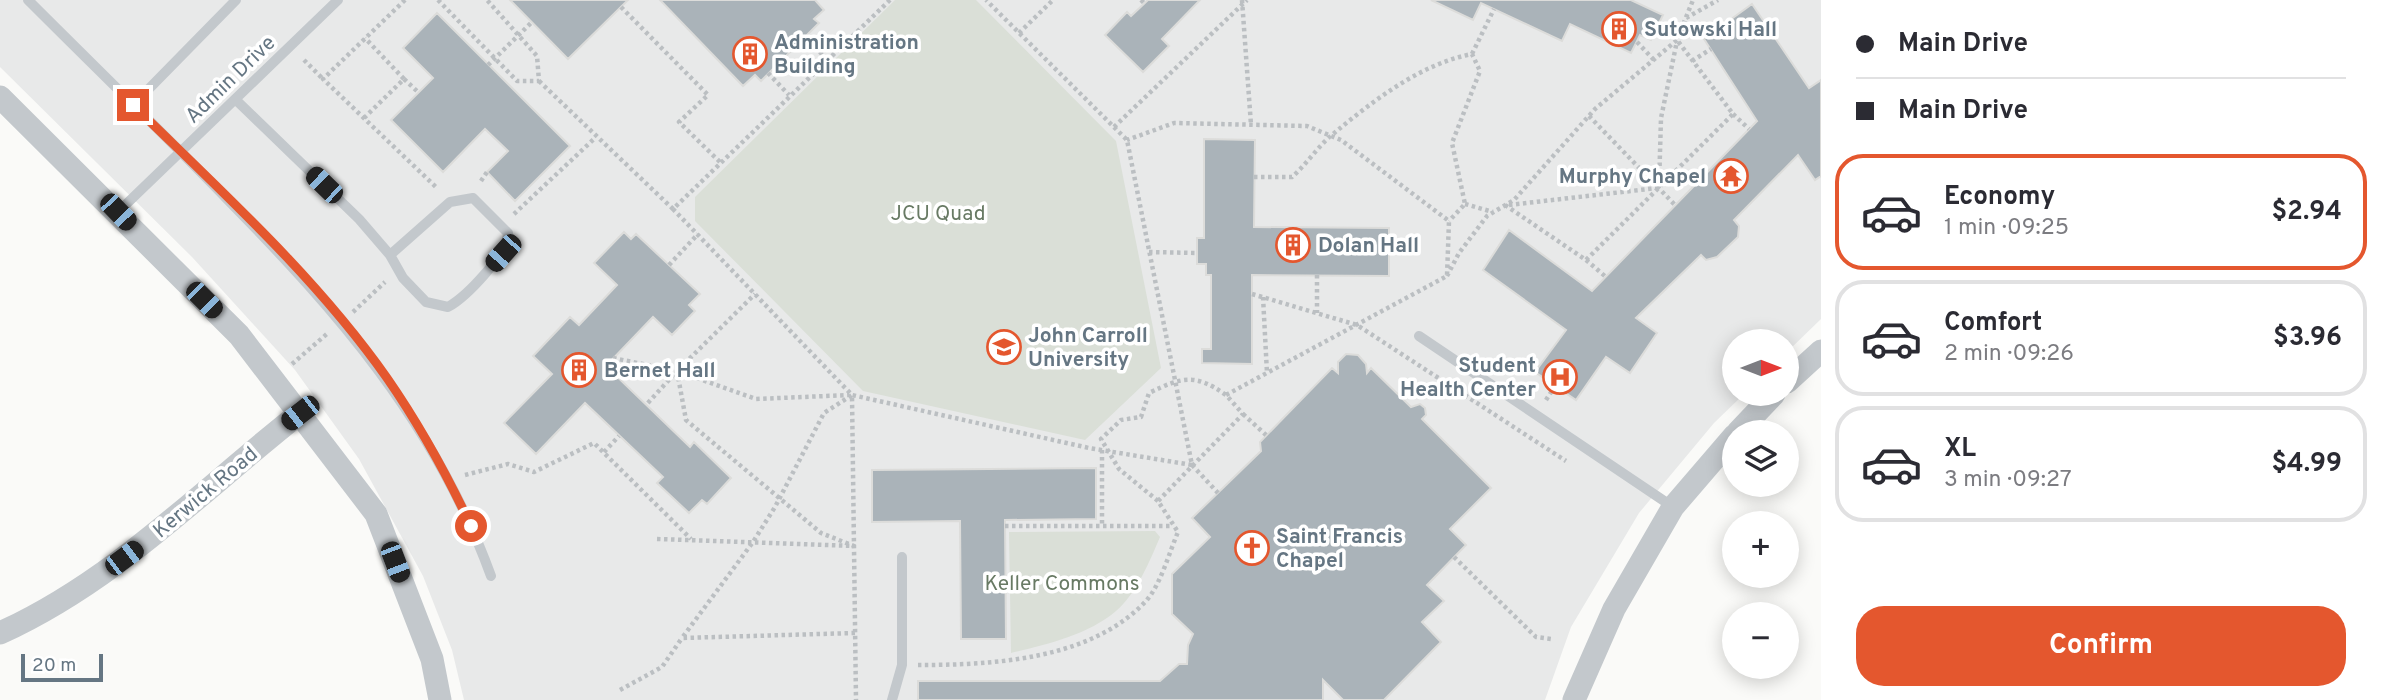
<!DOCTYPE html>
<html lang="en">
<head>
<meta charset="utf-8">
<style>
  :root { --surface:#fff; --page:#f7f7f7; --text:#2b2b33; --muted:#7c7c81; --line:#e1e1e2; --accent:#e4572e }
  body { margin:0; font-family:Overpass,sans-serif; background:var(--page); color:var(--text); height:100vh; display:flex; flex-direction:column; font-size:26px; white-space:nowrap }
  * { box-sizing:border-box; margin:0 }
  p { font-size:23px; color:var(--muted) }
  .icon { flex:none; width:38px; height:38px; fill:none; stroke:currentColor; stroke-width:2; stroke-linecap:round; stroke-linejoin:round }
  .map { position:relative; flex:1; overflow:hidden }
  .panel { display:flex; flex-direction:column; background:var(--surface); width:560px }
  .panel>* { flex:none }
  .guide { display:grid; align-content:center; height:154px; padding:0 35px; background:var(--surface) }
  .needle { width:46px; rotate:90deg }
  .buttons { position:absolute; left:1722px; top:329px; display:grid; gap:14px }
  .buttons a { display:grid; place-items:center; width:77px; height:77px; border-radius:50%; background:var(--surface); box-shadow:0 4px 18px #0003; font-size:35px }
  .scale { position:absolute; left:21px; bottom:18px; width:82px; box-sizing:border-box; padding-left:7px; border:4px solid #657683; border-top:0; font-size:19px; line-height:24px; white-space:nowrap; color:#657683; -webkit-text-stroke:5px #fff; paint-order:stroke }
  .end { position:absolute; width:32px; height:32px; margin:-16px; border:9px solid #e4572e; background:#fff; box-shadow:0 0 0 4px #fff }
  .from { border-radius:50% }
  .car { position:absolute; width:21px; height:42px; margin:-21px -10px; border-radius:9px; box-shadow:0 0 5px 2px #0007; background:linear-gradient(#222 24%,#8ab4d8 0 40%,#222 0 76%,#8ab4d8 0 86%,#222 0) }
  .guide b { display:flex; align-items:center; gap:24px; height:66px; font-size:26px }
  .guide b+b { border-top:2px solid var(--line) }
  .guide i { width:18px; height:18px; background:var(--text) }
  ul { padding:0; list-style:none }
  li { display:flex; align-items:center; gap:21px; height:116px; margin:0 14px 10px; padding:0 21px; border:4px solid var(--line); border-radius:28px }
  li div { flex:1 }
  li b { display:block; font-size:26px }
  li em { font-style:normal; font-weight:700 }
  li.on { border-color:var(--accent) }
  li>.icon { width:63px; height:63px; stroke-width:1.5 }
  .action { display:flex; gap:14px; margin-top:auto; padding:14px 35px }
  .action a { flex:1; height:80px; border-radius:28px; background:var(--accent); color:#fff; font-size:28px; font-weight:700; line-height:80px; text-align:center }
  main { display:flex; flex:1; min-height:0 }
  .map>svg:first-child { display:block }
  .built { fill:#e8e9e9 }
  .green { fill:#dadfd7 }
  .building { fill:#aab3b9; stroke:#dcdcda; stroke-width:2 }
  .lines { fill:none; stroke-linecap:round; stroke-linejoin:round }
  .path { stroke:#bbbfc2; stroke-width:4.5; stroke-dasharray:3.5 3.5; stroke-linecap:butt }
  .service { stroke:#c3c8cc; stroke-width:10 }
  .minor { stroke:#c3c8cc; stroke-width:23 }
  .route { stroke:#e4572e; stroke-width:9 }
  .labels { text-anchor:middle; stroke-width:7; stroke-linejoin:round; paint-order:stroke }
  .poi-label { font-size:21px; font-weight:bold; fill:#657683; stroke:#fff; text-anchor:start }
  .street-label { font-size:21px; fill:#657683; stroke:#fff }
  .park-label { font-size:21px; fill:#687a64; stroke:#fff }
</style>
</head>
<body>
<main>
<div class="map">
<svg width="1821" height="700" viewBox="0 0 1821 700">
  <rect width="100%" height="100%" fill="#fafaf8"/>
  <path class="built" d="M0 0H1821V319L1787 352V341H1734V394H1744L1714 423 1639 513 1571 627 1545 700H464L452 650 423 576 359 459 295 370 192 257 0 67Z"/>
  <path class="green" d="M895 0H976L1116 141 1161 368 1085 440 863 391 695 221V197Z
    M1155 531 1160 537C1150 561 1136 594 1116 611 1088 635 1045 645 1011 653L1009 532Z"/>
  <path class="building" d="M510 0H628L568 59Z
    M660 0H815L824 10 814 19 819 23 761 81 755 75 743 86Z
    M1148 0H1200L1162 39 1169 46 1143 72 1105 35 1127 12 1131 16Z
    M1431 0H1631L1663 15 1651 40 1640 35 1631 53 1570 24 1562 41 1481 3 1473 20Z
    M1752 4 1809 88 1821 80V176L1815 180 1798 155 1734 220 1739 226 1738 237 1717 257 1706 260 1701 255 1636 318 1657 333 1630 373 1606 357 1576 400 1535 372 1566 330 1483 270 1509 230 1592 291 1757 121 1704 39Z
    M437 13 570 146 515 201 487 172 508 151 485 129 443 172 391 120 433 78 403 48Z
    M1204 139 1255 140 1254 227 1389 228V276L1252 275V364L1202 363V349H1211V275H1206V264H1197V238H1204Z
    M624 232 631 239 636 234 700 294 689 305 695 311 672 335 653 317 606 366 690 447 694 442 731 478 707 504 702 500 689 513 657 483 663 477 585 403 536 454 504 423 552 374 533 356 570 317 579 325 617 285 594 263Z
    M1346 354 1358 355 1366 364 1367 373 1371 368 1411 407 1420 404 1425 408 1426 415 1422 419 1491 488 1450 529 1466 545 1427 585 1444 601 1422 622 1441 642 1384 700H1343L1323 680V700H918V681H1160L1179 664H1187L1188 645 1193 634 1172 614V574L1210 537 1192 518 1261 451 1260 442 1332 368 1338 373V362Z
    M1096 468V519L1005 520 1006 639H961L960 521 872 522V470Z"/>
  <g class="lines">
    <path class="path" d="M405 0 323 79 438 189
      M438 0 517 81H539L537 56 487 0
      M890 0 673 209 852 395 1089 448 1192 465 1127 140 986 0
      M1141 0 1144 3
      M1242 0 1251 125
      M621 7 708 95 679 122 721 163
      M1686 18 1718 0
      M1019 33 1053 0
      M806 36 827 60
      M1637 42 1654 60
      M1472 54 1494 9
      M304 60 323 79
      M1692 61 1711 49
      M488 65 532 22
      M768 73 789 95
      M404 79 418 92
      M539 81 673 209
      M1733 114 1749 129
      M1589 116 1675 205
      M364 118 404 79 365 38
      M1114 127 1247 0
      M1254 177H1292C1307 164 1318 146 1333 134 1373 101 1420 64 1472 54L1480 71 1452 143 1465 204 1449 221
      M481 181 487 172
      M1659 187 1661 118 1677 41
      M1465 204 1493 212
      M1505 205 1586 260 1733 114 1677 40
      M1509 205 1657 188
      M514 214 595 138
      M1149 252 1197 253
      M1586 260 1606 277
      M669 265 698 234
      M1317 275V313
      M1447 276 1459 253 1487 216 1514 200 1595 109 1677 40 1693 0
      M1252 294 1357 325 1566 461
      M1263 297 1267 373
      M353 312 385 282
      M613 358 677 371 646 405
      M292 364 328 333
      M677 371 756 399 849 395
      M1546 400 1555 386
      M1243 414 1266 435
      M1102 450V526
      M604 452 619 436
      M1192 465 1218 493
      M465 475 508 464 534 472 594 443 691 539
      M1158 501 1119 469 1101 439 1121 420 1141 417 1149 393C1182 377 1195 373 1226 395
      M1005 526H1173
      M657 539 854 546 821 533 686 420 677 371 755 294
      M1454 557 1536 637 1551 639
      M855 633 682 638 753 542 775 507 824 413 852 395 856 700
      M918 665C993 665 1091 660 1146 601 1161 584 1169 553 1178 532L1158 501 1243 414 1226 395 1447 276 1449 221 1341 140 1307 126 1174 123 1127 140
      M620 690 662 667 682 638"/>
    <path class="service" d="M28 0C94 66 161 131 226 198 338 312 435 422 491 576
      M236 100 359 219 390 255 403 278 426 302 448 307C466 297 508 254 508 233L473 198 450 202 390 255
      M133 105 236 0
      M118 212 338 0
      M1419 336 1673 507
      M892 700 902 665V557"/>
    <path class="minor" d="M0 97 239 335 376 514 432 659 440 700
      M1787 382 1821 351
      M1738 432 1774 394
      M0 633C115 581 202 490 300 413
      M1574 700 1614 609 1673 507 1734 436"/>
  </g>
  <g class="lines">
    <path class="route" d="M133 105C221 191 316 277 387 378 419 424 447 475 471 526"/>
  </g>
  <defs>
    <g id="building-ring" transform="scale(1.75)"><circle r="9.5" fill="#fff" stroke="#e4572e" stroke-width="1.5"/><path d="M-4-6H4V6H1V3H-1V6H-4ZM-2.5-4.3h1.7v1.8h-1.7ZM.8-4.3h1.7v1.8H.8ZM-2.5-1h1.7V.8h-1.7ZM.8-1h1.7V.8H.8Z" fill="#e4572e"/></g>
    <g id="temple-ring" transform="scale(1.75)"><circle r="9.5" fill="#fff" stroke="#e4572e" stroke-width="1.5"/><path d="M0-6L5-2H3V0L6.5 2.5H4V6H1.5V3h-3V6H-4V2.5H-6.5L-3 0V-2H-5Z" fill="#e4572e"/></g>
    <g id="university-ring" transform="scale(1.75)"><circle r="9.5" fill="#fff" stroke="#e4572e" stroke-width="1.5"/><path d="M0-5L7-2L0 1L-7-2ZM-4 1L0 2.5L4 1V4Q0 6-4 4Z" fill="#e4572e"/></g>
    <g id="hospital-ring" transform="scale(1.75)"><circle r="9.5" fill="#fff" stroke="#e4572e" stroke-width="1.5"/><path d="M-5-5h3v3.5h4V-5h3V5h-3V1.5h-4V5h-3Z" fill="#e4572e"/></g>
    <g id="church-ring" transform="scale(1.75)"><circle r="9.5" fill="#fff" stroke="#e4572e" stroke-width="1.5"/><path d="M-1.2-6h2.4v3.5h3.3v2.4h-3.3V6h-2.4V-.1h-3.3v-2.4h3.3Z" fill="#e4572e"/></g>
  </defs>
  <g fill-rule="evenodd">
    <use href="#building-ring" x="1619" y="29"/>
    <use href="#building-ring" x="750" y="54"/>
    <use href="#temple-ring" x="1731" y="176"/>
    <use href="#building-ring" x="1293" y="245"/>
    <use href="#university-ring" x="1004" y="347"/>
    <use href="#building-ring" x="579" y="370"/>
    <use href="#hospital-ring" x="1560" y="377"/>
    <use href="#church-ring" x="1252" y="548"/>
  </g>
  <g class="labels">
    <g class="poi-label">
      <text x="1644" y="36">Sutowski Hall</text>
      <text x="774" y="49">Administration<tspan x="774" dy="24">Building</tspan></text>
      <text x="1706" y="183" text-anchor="end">Murphy Chapel</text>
      <text x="1318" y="252">Dolan Hall</text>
      <text x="1028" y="342">John Carroll<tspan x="1028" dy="24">University</tspan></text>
      <text x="1536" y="372" text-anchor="end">Student<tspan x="1536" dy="24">Health Center</tspan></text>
      <text x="604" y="377">Bernet Hall</text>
      <text x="1276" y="543">Saint Francis<tspan x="1276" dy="24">Chapel</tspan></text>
    </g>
    <g class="street-label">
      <text transform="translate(230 79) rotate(-44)" y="7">Admin Drive</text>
      <text transform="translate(205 492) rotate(-40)" y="7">Kerwick Road</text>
    </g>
    <g class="park-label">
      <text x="938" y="220">JCU Quad</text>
      <text x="1062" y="590">Keller Commons</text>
    </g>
  </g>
</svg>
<div class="buttons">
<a><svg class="needle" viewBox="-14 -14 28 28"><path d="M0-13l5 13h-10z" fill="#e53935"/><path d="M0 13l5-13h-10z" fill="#7c7c81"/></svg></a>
<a><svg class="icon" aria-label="layers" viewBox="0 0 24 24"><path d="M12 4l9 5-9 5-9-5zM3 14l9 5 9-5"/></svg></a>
<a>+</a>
<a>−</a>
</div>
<div class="scale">20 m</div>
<i class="end from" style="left:471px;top:526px"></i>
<i class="end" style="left:133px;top:105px"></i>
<i class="car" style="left:324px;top:185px;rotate:314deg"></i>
<i class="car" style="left:118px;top:212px;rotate:136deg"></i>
<i class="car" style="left:503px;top:253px;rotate:222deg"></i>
<i class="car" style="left:204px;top:300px;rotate:135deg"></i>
<i class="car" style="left:300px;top:413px;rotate:232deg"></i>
<i class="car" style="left:124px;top:558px;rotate:53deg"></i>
<i class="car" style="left:395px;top:562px;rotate:159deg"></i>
</div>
<section class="panel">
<div class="guide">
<b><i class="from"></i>Main Drive</b>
<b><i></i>Main Drive</b>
</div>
<ul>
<li class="on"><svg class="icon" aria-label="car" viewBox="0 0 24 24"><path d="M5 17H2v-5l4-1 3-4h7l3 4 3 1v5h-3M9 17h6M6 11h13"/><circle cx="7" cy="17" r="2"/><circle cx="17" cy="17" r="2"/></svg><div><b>Economy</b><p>1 min · 09:25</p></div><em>$2.94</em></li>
<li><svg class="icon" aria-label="car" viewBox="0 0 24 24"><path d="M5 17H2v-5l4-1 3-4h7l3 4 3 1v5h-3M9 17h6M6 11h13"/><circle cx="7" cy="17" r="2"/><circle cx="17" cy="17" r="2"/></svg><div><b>Comfort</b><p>2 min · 09:26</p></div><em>$3.96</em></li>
<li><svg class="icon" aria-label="car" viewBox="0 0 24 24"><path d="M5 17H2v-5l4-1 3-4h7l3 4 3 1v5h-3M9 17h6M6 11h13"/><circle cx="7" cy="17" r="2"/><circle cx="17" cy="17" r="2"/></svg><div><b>XL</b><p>3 min · 09:27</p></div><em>$4.99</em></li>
</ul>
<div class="action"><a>Confirm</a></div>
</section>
</main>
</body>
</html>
